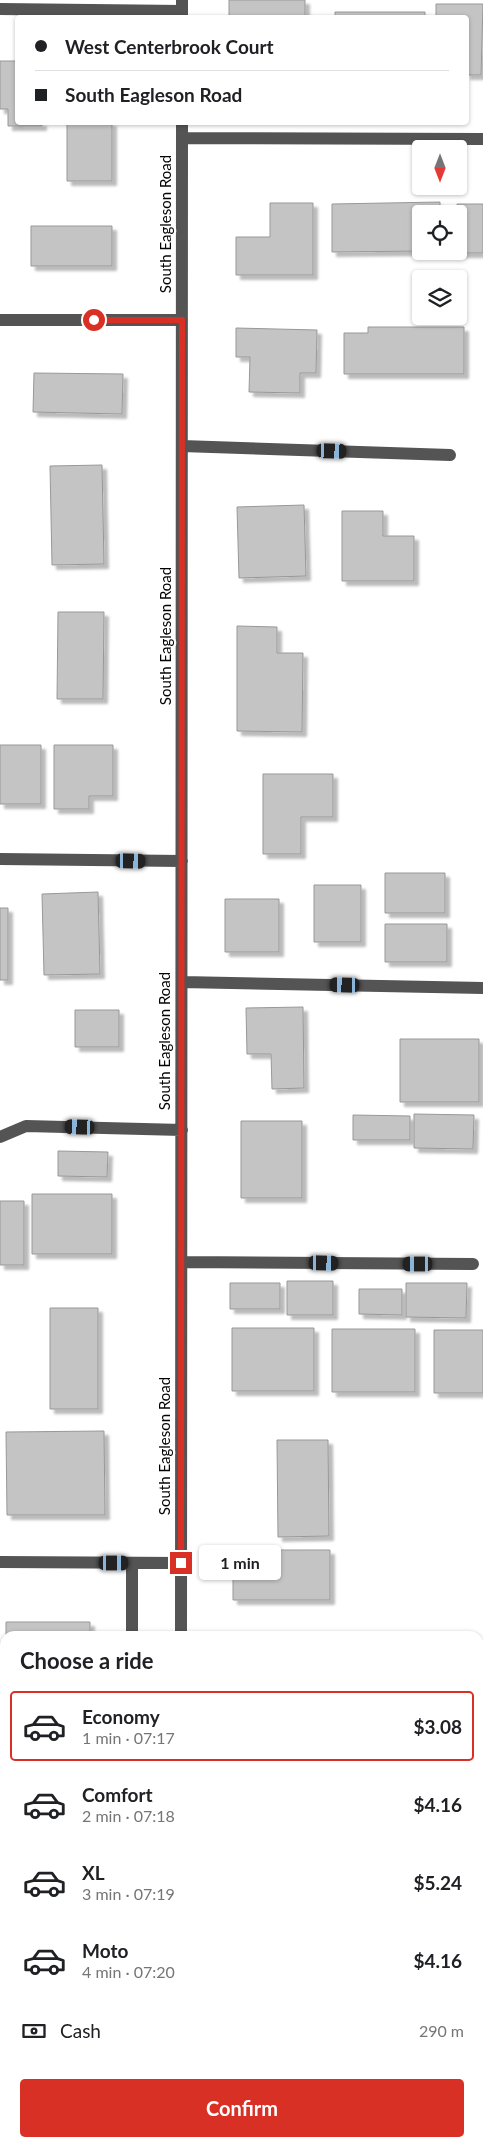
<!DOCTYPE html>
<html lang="en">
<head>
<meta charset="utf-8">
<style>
  :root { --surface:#fff; --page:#f2f2f2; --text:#202124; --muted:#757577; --line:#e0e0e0; --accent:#d93025 }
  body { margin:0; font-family:Lato,sans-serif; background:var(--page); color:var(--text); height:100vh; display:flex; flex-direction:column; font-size:19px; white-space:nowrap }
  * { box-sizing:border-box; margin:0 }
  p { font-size:16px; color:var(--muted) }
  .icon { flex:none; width:28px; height:28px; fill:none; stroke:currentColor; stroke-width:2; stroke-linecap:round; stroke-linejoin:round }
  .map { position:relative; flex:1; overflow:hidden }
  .panel { position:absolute; left:0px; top:1631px; width:484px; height:516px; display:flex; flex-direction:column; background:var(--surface); border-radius:15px 15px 0 0; box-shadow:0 1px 4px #0004 }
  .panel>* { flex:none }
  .top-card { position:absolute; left:15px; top:15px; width:454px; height:110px; border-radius:5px; box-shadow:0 1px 4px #0004; display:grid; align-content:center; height:110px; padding:0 20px; background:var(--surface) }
  .needle { width:32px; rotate:180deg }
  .buttons { position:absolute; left:412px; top:140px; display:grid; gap:10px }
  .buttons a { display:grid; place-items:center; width:55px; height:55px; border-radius:5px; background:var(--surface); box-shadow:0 1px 4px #0004; font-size:25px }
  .end { position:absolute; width:22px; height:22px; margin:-11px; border:6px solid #d93025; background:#fff; box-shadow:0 0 0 2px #fff }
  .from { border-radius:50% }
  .bubble { position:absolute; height:35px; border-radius:5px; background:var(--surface); box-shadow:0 1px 4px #0004; font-size:16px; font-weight:700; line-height:35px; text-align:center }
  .car { position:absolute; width:15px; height:30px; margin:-15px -8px; border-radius:6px; box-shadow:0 0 4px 1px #0007; background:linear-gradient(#222 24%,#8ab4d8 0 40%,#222 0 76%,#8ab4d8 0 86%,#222 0) }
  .top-card b { display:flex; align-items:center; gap:18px; height:48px; font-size:19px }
  .top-card b+b { border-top:1px solid var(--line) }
  .top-card i { width:12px; height:12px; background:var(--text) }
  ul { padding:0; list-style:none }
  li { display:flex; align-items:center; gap:15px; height:70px; margin:0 10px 8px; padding:0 10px; border:2px solid transparent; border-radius:5px }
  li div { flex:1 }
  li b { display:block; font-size:19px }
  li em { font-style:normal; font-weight:700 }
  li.active { border-color:var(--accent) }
  li>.icon { width:45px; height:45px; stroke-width:1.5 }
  h2 { padding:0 20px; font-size:22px; line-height:60px }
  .pay { display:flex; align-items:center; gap:12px; height:55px; padding:0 20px; font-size:19px }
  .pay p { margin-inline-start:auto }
  .action { display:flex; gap:10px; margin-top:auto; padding:10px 20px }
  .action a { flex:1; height:58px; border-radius:5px; background:var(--accent); color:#fff; font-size:20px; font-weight:700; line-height:58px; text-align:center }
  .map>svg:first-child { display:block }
  .building { fill:#c4c4c4; stroke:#989898; filter:url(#shadow) }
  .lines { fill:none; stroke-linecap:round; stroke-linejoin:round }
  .major-casing { stroke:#dbdbdb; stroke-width:14 }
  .minor { stroke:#545454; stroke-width:12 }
  .major { stroke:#000; stroke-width:12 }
  .route { stroke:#d93025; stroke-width:6 }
  .labels { text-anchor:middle; stroke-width:4.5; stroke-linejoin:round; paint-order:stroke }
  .street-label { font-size:15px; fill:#000; stroke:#fff }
</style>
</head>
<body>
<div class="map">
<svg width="483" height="2147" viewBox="0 0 483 2147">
  <defs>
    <filter id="shadow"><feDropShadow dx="4.5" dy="4.5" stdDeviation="1" flood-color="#0004"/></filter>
  </defs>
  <rect width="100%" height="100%" fill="#fff"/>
  <path class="building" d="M229 0H305V18H229Z
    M436 4H483L481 75H466V18H436Z
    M335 12H425V18H335Z
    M0 61H18V122H42V126H8V109H0Z
    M67 122H112V181H67Z
    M440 202V214H421V251L332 252V204Z
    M270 203H313V275H236V237H270Z
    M457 204H483V253H457L459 251Z
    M31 226H112V266H31Z
    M368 327H464V374H344V333H368Z
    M236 328 317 330 316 373H300V393L249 392 250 357H236Z
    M34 373 123 374 122 414 33 412Z
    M102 465 104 564 52 565 50 466Z
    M304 505 306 576 239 578 237 507Z
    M342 511H383V536H414V581H342Z
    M58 612H104L103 699H57Z
    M237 626 277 627V653H303L302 732 237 731Z
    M0 745H41V804H0Z
    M54 745H113V796H89V809H54Z
    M263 774H333V817H301V854H263Z
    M385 873H445V913H385Z
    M314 885H361V942H314Z
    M98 892 100 974 44 975 42 894Z
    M225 899H279V952H225Z
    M0 908H8V980H0Z
    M385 924H447V962H385Z
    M303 1007 304 1088 272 1089 271 1054H247L246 1008Z
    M75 1010H119V1047H75Z
    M400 1039H479V1102H400Z
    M414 1114 474 1115 473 1149 414 1148Z
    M353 1115 410 1116V1140H353Z
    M241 1121H302V1198H241Z
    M58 1151 108 1152 107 1177 58 1176Z
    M32 1194H112V1254H32Z
    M0 1201H24V1265H0Z
    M287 1281H333V1315H287Z
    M230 1283H280V1309H230Z
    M406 1283H467L466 1318 406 1317Z
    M359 1289H402V1315L359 1314Z
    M50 1308H98V1409H50Z
    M232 1328H314V1391H232Z
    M332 1329H415V1392H332Z
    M434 1330H483V1393H434Z
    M104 1431 105 1515H7L6 1432Z
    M277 1440H328L329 1536 278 1537Z
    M233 1550H330V1600H233Z
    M6 1622H90V1636H6Z
    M479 1941H483V2024H479Z
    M0 1951H5V2051H0Z
    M479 2056H483V2147H427V2142H479Z
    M170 2142H345L354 2147H168Z"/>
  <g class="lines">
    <g class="major-casing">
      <path id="major" d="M0 1849H5
        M479 1855H483"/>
    </g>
    <path class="minor" d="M0 9 182 11
      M182 18V0
      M182 138 483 139
      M0 320H182
      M182 446 450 455
      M0 859 182 861
      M182 982 483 988
      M0 1137 26 1126 182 1130
      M182 1262 473 1264
      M0 1562 181 1563
      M132 1636V1563
      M181 1636 182 122
      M0 1748H5"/>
    <use href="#major" class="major"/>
  </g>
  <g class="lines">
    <path class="route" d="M94 320H182L181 1563"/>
  </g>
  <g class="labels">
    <g class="street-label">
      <text transform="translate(166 224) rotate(-90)" y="5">South Eagleson Road</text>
      <text transform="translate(166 636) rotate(-90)" y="5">South Eagleson Road</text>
      <text transform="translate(165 1041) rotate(-90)" y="5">South Eagleson Road</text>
      <text transform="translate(165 1446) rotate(-90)" y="5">South Eagleson Road</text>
    </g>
  </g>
</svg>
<div class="buttons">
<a><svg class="needle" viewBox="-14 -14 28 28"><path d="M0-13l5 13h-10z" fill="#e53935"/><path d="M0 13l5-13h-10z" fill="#757577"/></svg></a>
<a><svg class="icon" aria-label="locate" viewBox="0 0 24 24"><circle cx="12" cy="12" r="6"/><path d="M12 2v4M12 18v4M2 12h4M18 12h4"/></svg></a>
<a><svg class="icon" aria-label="layers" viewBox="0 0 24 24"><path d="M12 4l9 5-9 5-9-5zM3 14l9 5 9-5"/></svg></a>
</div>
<i class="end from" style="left:94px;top:320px"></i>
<i class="end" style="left:181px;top:1563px"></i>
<div class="bubble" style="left:199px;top:1545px;width:82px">1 min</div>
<i class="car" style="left:332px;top:451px;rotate:92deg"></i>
<i class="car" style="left:131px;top:861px;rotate:91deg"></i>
<i class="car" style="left:345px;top:985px;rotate:271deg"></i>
<i class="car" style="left:80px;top:1127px;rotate:272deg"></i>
<i class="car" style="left:324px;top:1263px;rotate:91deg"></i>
<i class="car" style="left:418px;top:1264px;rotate:270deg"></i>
<i class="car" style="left:114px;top:1563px;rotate:90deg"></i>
<div class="top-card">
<b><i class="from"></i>West Centerbrook Court</b>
<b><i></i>South Eagleson Road</b>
</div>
<section class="panel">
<h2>Choose a ride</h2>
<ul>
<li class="active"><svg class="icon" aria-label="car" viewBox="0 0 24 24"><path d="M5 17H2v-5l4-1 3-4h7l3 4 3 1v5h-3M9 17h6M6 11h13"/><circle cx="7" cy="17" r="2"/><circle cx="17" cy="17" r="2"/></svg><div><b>Economy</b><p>1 min · 07:17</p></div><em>$3.08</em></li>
<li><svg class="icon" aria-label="car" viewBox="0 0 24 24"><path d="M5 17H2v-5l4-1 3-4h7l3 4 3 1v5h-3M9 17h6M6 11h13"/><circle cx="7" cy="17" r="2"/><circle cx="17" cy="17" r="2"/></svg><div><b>Comfort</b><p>2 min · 07:18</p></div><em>$4.16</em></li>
<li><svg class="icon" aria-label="car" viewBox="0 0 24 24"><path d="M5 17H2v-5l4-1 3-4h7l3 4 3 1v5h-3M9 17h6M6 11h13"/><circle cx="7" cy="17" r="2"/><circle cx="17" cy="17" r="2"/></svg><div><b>XL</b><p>3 min · 07:19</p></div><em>$5.24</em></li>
<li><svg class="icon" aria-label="car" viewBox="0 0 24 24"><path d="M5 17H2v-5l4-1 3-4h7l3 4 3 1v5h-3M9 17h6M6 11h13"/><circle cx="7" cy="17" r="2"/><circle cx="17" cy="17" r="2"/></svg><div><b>Moto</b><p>4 min · 07:20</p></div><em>$4.16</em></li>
</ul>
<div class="pay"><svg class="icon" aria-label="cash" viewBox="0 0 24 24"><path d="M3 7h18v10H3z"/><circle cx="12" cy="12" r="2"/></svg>Cash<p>290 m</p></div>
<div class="action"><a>Confirm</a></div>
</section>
</div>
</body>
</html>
